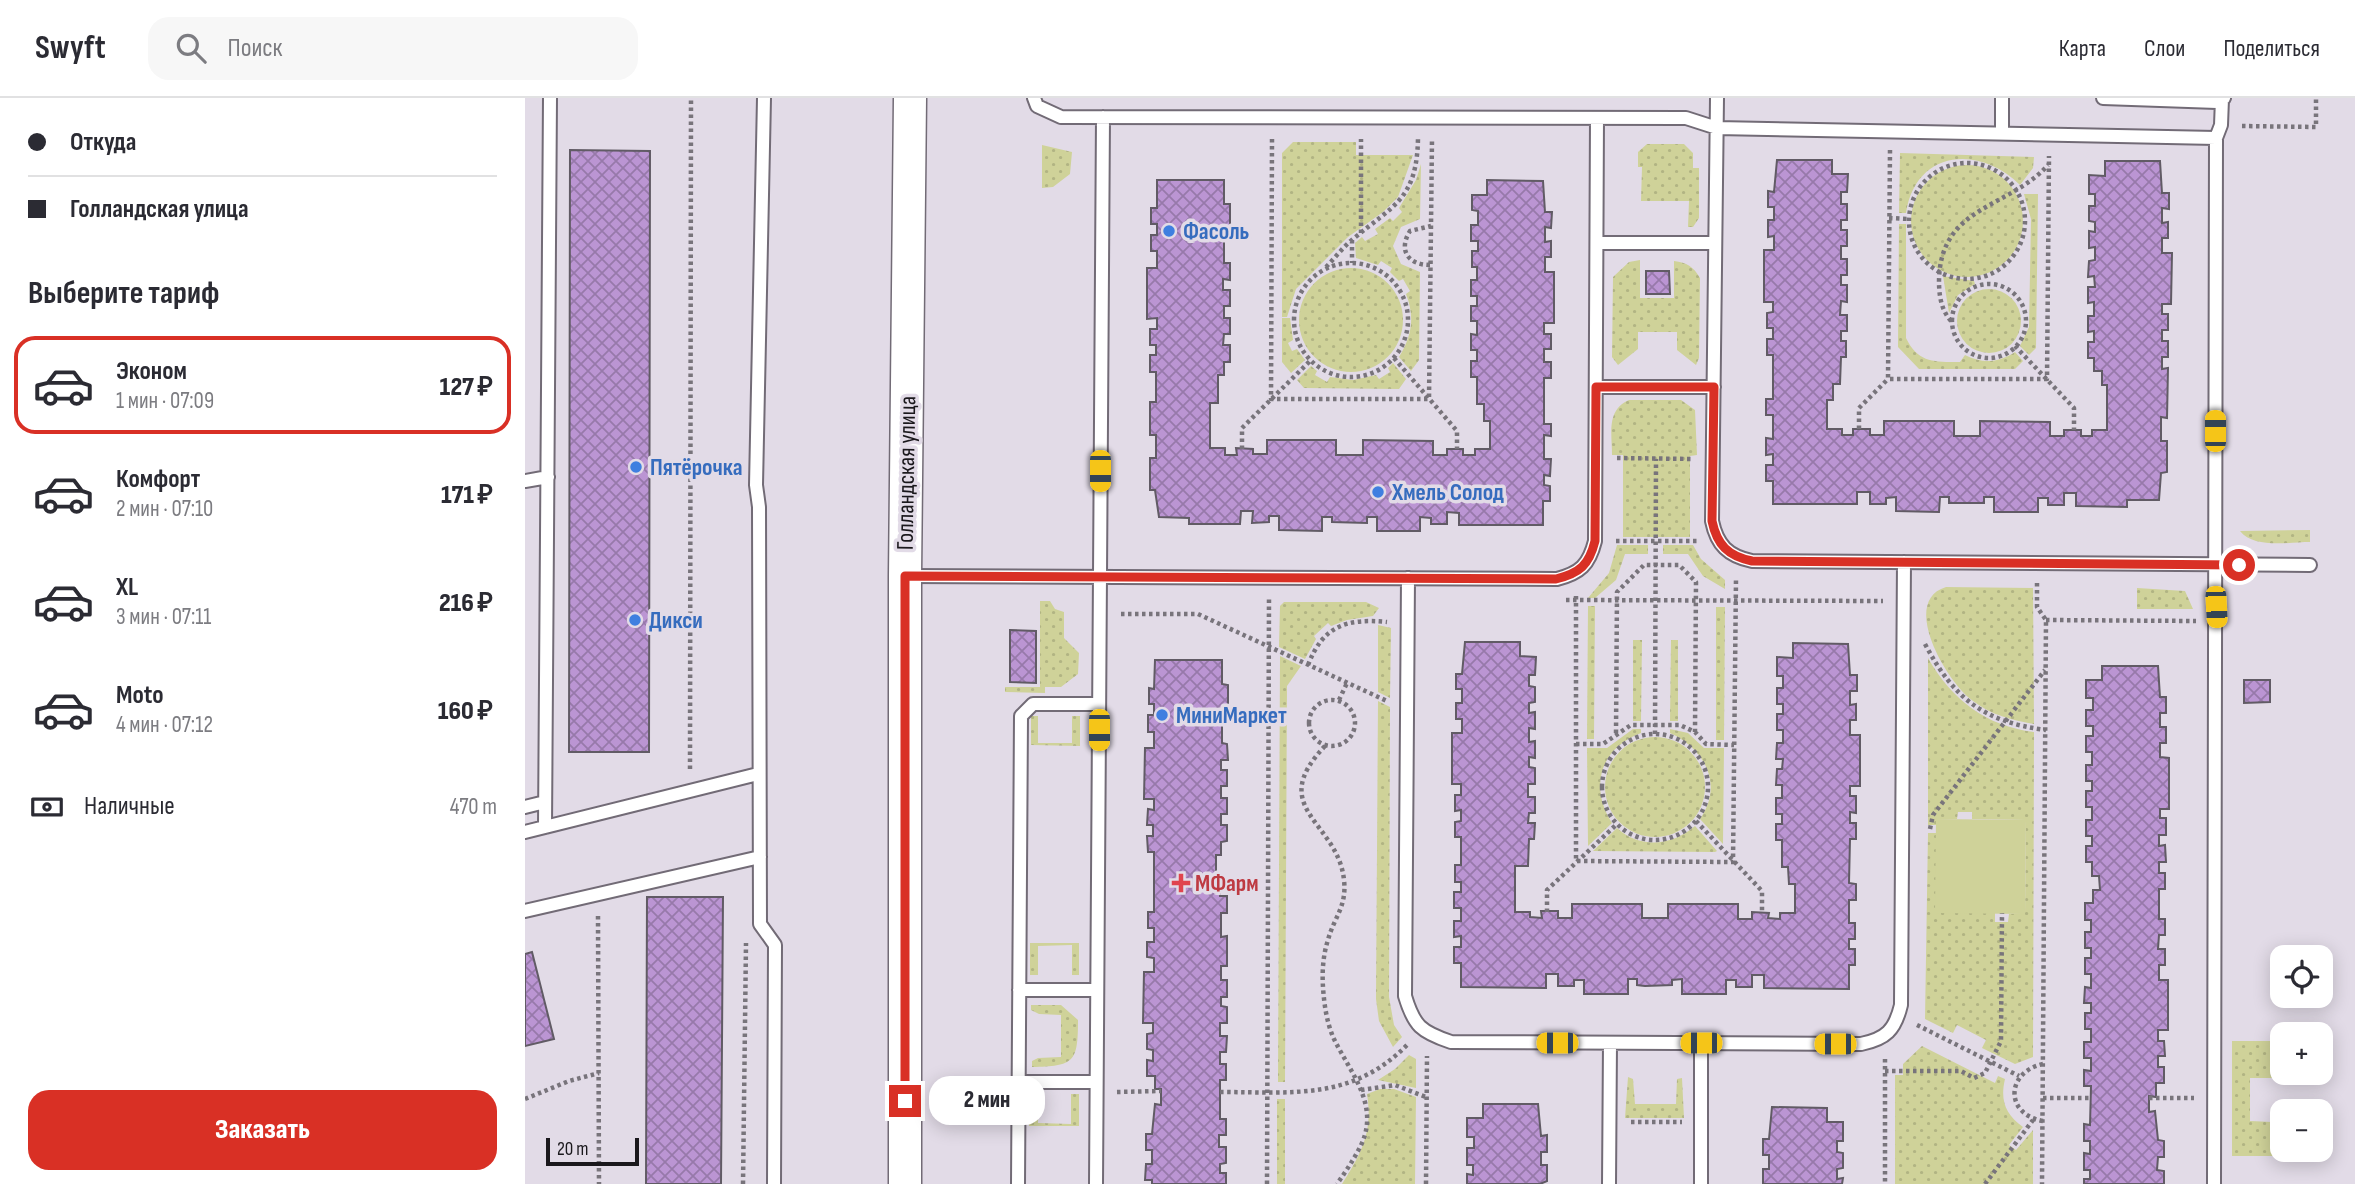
<!DOCTYPE html>
<html lang="ru">
<head>
<meta charset="utf-8">
<style>
  :root { --surface:#fff; --page:#f7f7f7; --text:#2b2b33; --muted:#7c7c81; --line:#e1e1e2; --accent:#d93025 }
  body { margin:0; font-family:"Sofia Sans Condensed",sans-serif; background:var(--page); color:var(--text); height:100vh; display:flex; flex-direction:column; font-size:26px; white-space:nowrap }
  * { box-sizing:border-box; margin:0 }
  p { font-size:23px; color:var(--muted) }
  .icon { flex:none; width:38px; height:38px; fill:none; stroke:currentColor; stroke-width:2; stroke-linecap:round; stroke-linejoin:round }
  .map { position:relative; flex:1; overflow:hidden }
  .side { display:flex; flex-direction:column; background:var(--surface); width:525px }
  .side>* { flex:none }
  .guide { display:grid; align-content:center; height:154px; padding:0 28px; background:var(--surface) }
  .tools { position:absolute; left:1745px; top:847px; display:grid; gap:14px }
  .tools a { display:grid; place-items:center; width:63px; height:63px; border-radius:14px; background:var(--surface); box-shadow:0 4px 18px #0003; font-size:35px }
  .scale { position:absolute; left:21px; bottom:18px; width:93px; box-sizing:border-box; padding-left:7px; border:4px solid #1a181c; border-top:0; font-size:19px; line-height:24px; white-space:nowrap; color:#1a181c; -webkit-text-stroke:5px #e2dbe7; paint-order:stroke }
  .end { position:absolute; width:32px; height:32px; margin:-16px; border:9px solid #d93025; background:#fff; box-shadow:0 0 0 4px #fff }
  .from { border-radius:50% }
  .bubble { position:absolute; height:49px; border-radius:21px; background:var(--surface); box-shadow:0 4px 18px #0003; font-size:23px; font-weight:800; line-height:49px; text-align:center }
  .car { position:absolute; width:21px; height:42px; margin:-21px -10px; border-radius:9px; box-shadow:0 0 5px 2px #0007; background:linear-gradient(#f5c518 24%,#345 0 40%,#f5c518 0 76%,#345 0 86%,#f5c518 0) }
  .guide b { display:flex; align-items:center; gap:24px; height:66px; font-size:26px }
  .guide b+b { border-top:2px solid var(--line) }
  .guide i { width:18px; height:18px; background:var(--text) }
  ul { padding:0; list-style:none }
  li { display:flex; align-items:center; gap:21px; height:98px; margin:0 14px 10px; padding:0 14px; border:4px solid transparent; border-radius:21px }
  li div { flex:1 }
  li b { display:block; font-size:26px }
  li em { font-style:normal; font-weight:800 }
  li.active { border-color:var(--accent) }
  li>.icon { width:63px; height:63px; stroke-width:1.5 }
  h2 { padding:0 28px; font-size:32px; line-height:84px }
  .pay { display:flex; align-items:center; gap:18px; height:77px; padding:0 28px; font-size:26px }
  .pay p { margin-inline-start:auto }
  .primary-button { display:flex; gap:14px; margin-top:auto; padding:14px 28px }
  .primary-button a { flex:1; height:80px; border-radius:21px; background:var(--accent); color:#fff; font-size:28px; font-weight:800; line-height:80px; text-align:center }
  header { display:flex; align-items:center; gap:42px; box-sizing:border-box; height:98px; padding:0 35px; background:var(--surface); border-bottom:2px solid var(--line) }
  header strong { font-size:33px }
  nav { display:flex; gap:38px; margin-inline-start:auto; font-size:24px }
  .search { width:490px; height:63px; background:var(--page); display:flex; align-items:center; gap:18px; box-sizing:border-box; padding:0 24px; border-radius:21px; color:var(--muted); font-size:26px }
  main { display:flex; flex:1; min-height:0 }
  .map>svg:first-child { display:block }
  .grass { fill:url(#grass-dots) }
  .garden { fill:#cfd299 }
  .building { fill:url(#building-cross-hatch); stroke:#615b65; stroke-width:2 }
  .lines { fill:none; stroke-linecap:round; stroke-linejoin:round }
  .service-casing { stroke:#726b76; stroke-width:16 }
  .tertiary-casing { stroke:#726b76; stroke-width:35 }
  .path { stroke:#78747b; stroke-width:4.5; stroke-dasharray:3.5 3.5; stroke-linecap:butt }
  .service { stroke:#fff; stroke-width:12 }
  .tertiary { stroke:#fff; stroke-width:32 }
  .route { stroke:#d93025; stroke-width:9 }
  .shop-dot { fill:#3f7fe0; stroke:#e2dbe7; stroke-width:2.5 }
  .health-dot { fill:#e0444e; stroke:#e2dbe7; stroke-width:2.5 }
  .labels { text-anchor:middle; stroke-width:7; stroke-linejoin:round; paint-order:stroke }
  .shop-label { font-size:24px; font-weight:bold; fill:#366cbe; stroke:#e2dbe7; text-anchor:start }
  .street-label { font-size:24px; fill:#1a181c; stroke:#e2dbe7 }
  .health-label { font-size:24px; font-weight:bold; fill:#be3a42; stroke:#e2dbe7; text-anchor:start }
</style>
</head>
<body>
<header>
<strong>Swyft</strong>
<div class="search"><svg class="icon" aria-label="search" viewBox="0 0 24 24"><circle cx="10" cy="10" r="6"/><path d="M15 15l6 6"/></svg>Поиск</div>
<nav><a>Карта</a><a>Слои</a><a>Поделиться</a></nav>
</header>
<main>
<section class="side">
<div class="guide">
<b><i class="from"></i>Откуда</b>
<b><i></i>Голландская улица</b>
</div>
<h2>Выберите тариф</h2>
<ul>
<li class="active"><svg class="icon" aria-label="car" viewBox="0 0 24 24"><path d="M5 17H2v-5l4-1 3-4h7l3 4 3 1v5h-3M9 17h6M6 11h13"/><circle cx="7" cy="17" r="2"/><circle cx="17" cy="17" r="2"/></svg><div><b>Эконом</b><p>1 мин · 07:09</p></div><em>127 ₽</em></li>
<li><svg class="icon" aria-label="car" viewBox="0 0 24 24"><path d="M5 17H2v-5l4-1 3-4h7l3 4 3 1v5h-3M9 17h6M6 11h13"/><circle cx="7" cy="17" r="2"/><circle cx="17" cy="17" r="2"/></svg><div><b>Комфорт</b><p>2 мин · 07:10</p></div><em>171 ₽</em></li>
<li><svg class="icon" aria-label="car" viewBox="0 0 24 24"><path d="M5 17H2v-5l4-1 3-4h7l3 4 3 1v5h-3M9 17h6M6 11h13"/><circle cx="7" cy="17" r="2"/><circle cx="17" cy="17" r="2"/></svg><div><b>XL</b><p>3 мин · 07:11</p></div><em>216 ₽</em></li>
<li><svg class="icon" aria-label="car" viewBox="0 0 24 24"><path d="M5 17H2v-5l4-1 3-4h7l3 4 3 1v5h-3M9 17h6M6 11h13"/><circle cx="7" cy="17" r="2"/><circle cx="17" cy="17" r="2"/></svg><div><b>Moto</b><p>4 мин · 07:12</p></div><em>160 ₽</em></li>
</ul>
<div class="pay"><svg class="icon" aria-label="cash" viewBox="0 0 24 24"><path d="M3 7h18v10H3z"/><circle cx="12" cy="12" r="2"/></svg>Наличные<p>470 m</p></div>
<div class="primary-button"><a>Заказать</a></div>
</section>
<div class="map">
<svg width="1830" height="1086" viewBox="0 0 1830 1086">
  <defs>
    <pattern id="grass-dots" width="8" height="8" patternUnits="userSpaceOnUse" patternTransform="scale(1.75)"><rect width="8" height="8" fill="#cfd299"/><path d="M2 2h.1M6 6h.1" fill="none" stroke="#b1b483" stroke-width="1.8" stroke-linecap="round"/></pattern>
    <pattern id="building-cross-hatch" width="8" height="8" patternUnits="userSpaceOnUse" patternTransform="scale(1.75)"><rect width="8" height="8" fill="#bb95d3"/><path d="M0 0l8 8M0 8l8-8" fill="none" stroke="#9779aa"/></pattern>
  </defs>
  <rect width="100%" height="100%" fill="#e2dbe7"/>
  <path class="grass" d="M768 44H831V57H888L873 99 858 114 823 139 771 191 762 219H757V55Z
    M1122 46H1159L1168 55V70H1174V120L1168 129H1163L1164 103H1116L1117 69H1113V54Z
    M517 47 547 54 545 76 528 89 517 90Z
    M1375 55 1509 59 1508 70 1495 87C1455 47 1391 51 1381 115H1374Z
    M896 66 895 121 876 129 868 148 876 166 895 174 894 262 886 273 874 259C887 238 890 219 881 196L885 193 878 181 874 183 865 174 867 170 856 163 853 167 831 160 830 145 837 139 840 143 853 136 850 131 865 120 868 123 877 114 874 110 891 82Z
    M1386 123a56 56 0 1 1 112 0a56 56 0 1 1-112 0Z
    M1499 96H1513L1511 250 1504 257 1495 248 1504 229 1506 121Z
    M1374 126H1381V240C1393 265 1409 264 1435 264L1440 257C1458 266 1473 265 1490 254L1498 263 1490 271H1394L1373 249Z
    M1115 162V200H1149V163C1162 165 1168 168 1175 180L1174 260 1171 267 1152 252V234H1113V251L1093 267 1087 259 1088 179 1104 164Z
    M774 222a52 52 0 1 1 104 0a52 52 0 1 1-104 0Z
    M1418 178 1449 183 1450 186 1433 197 1424 215Z
    M1432 223a32 32 0 1 1 64 0a32 32 0 1 1-64 0Z
    M757 220H765L768 242 763 245 767 253 772 251 780 262 766 275 757 264Z
    M868 265 881 281 874 291 779 290 772 282 786 268 792 273 790 277 802 284 805 279 828 282 851 277 854 281 865 274 863 270Z
    M1104 302H1156L1170 312 1172 357 1165 358V439H1098V357H1087C1087 336 1081 312 1104 302Z
    M1785 432V444C1764 444 1729 451 1715 433Z
    M1092 447H1123V456H1100L1091 482 1070 500H1063L1084 475Z
    M1138 447H1168L1176 461 1200 482V491L1178 478 1163 456H1138Z
    M1421 489 1508 490 1509 626C1487 622 1466 617 1448 603 1422 585 1374 503 1421 489Z
    M1612 490 1660 493 1668 511H1612Z
    M515 503H525L530 511 539 514V540L554 555 553 576 536 589H520V595L480 594V589H515Z
    M759 504H841L854 510 848 518 822 522 806 528 803 525 789 538 791 541 780 561 754 549 755 508Z
    M1063 508H1070L1069 641H1062Z
    M1191 509H1200L1199 642H1191Z
    M853 527 866 530 865 600 853 594Z
    M1108 542H1117L1116 623H1108Z
    M1146 542H1153V623H1145Z
    M755 558 776 568 762 588 760 984H753Z
    M1403 560C1427 602 1461 628 1509 634L1508 959 1490 966 1457 950 1461 942 1432 927 1428 935 1400 921 1403 735H1411V815H1470V824H1483L1484 816 1500 815 1501 722 1447 721V714H1433L1432 721H1412L1411 727H1403Z
    M853 603 865 609 864 899 869 927 877 939 868 949 854 923 851 901Z
    M506 618H513V645H547V618H555V648L506 647Z
    M1108 631H1116V635C1075 650 1064 689 1087 725L1063 748 1062 650H1082Z
    M1145 631 1163 635 1179 650H1199L1198 746 1175 721C1199 687 1180 651 1145 635Z
    M1080 689a50 50 0 1 1 100 0a50 50 0 1 1-100 0Z
    M1170 728 1192 753 1190 754 1068 753 1092 730C1115 751 1147 748 1170 728Z
    M505 845H554V877H547V847L513 848V877H505Z
    M506 907H536L553 922C553 965 549 968 507 969V963L513 960 536 959V917L514 916 506 912Z
    M1707 943H1756V971L1747 980H1725V1023L1747 1024 1755 1030V1058H1707Z
    M1397 948 1470 985 1473 978 1480 981C1475 1002 1480 1016 1498 1029L1484 1047 1491 1052 1508 1032V1086H1370V977H1378V966Z
    M884 957 891 961V990L853 982 870 971Z
    M1103 979 1108 981 1110 1006H1151L1152 981 1157 980 1159 1020H1100Z
    M855 991H869L891 999 890 1086H817C837 1055 848 1033 842 996Z
    M505 996H513V1025L546 1026V996H554V1028H504Z
    M752 1001H760V1086H752Z"/>
  <path class="garden" d="M1411 721 1501 722 1500 816 1410 815Z"/>
  <path class="building" d="M45 52 125 53 124 654H44Z
    M1252 62H1307V76H1323L1322 94H1316V106H1322V122H1316V132H1322V148H1316V161H1322V177H1316V187H1322V204L1316 203 1315 217H1322V233H1316V243H1321V259H1316L1315 286H1308V302H1302V331H1317V337H1328V331H1345V337H1359V323H1429V338H1455V323L1525 324V338H1539V332H1556V338H1567V332H1582V287H1577V273H1569V260H1563V244H1569V233L1563 234V218H1569V204L1563 205V189H1570L1569 178 1563 179 1564 163 1570 162V149L1564 150V133L1570 134V124L1564 123V108H1570V96H1564V77L1580 78V63H1635L1637 95H1644V111L1637 110V125L1643 124V140H1637V155H1647L1646 206H1637V216H1643V232H1637V243H1643V259H1637V271L1643 270 1642 320 1636 319V343H1642V374L1636 375 1634 402H1602V409L1551 408V395H1539V407H1523V400H1513V414H1469V399H1459V405H1424V399H1415L1414 414 1371 413V399L1361 400V406H1345V394H1332V406H1248V383H1241V367H1248V356L1241 357V340L1248 341V317H1241V301H1248V257H1242V241H1248V230H1242V215L1248 214V204H1239V152H1249V138L1243 139V122H1249V109H1243V93L1249 94Z
    M632 82H699V106H705V139L699 138V165H705V182L698 181V192H705V208H699V220H705V236H699L698 247H705V264H699V277H693V305H685V350H700V357H712L711 350 728 351V356H742V342H811V357H838V342L908 343V357H922V351H938V357H950V351H965V323H959V306H952V279H946V263H952V252H946V236L952 237V223H946V208H952V198H946V182H952V169H947V153H953V143H946V127H953V113L947 112V97H962V82L1018 83 1020 114H1027L1026 130 1020 129V144L1026 143V159H1020V174H1029V225H1019V236H1026V251H1019V264H1026V280H1019V326H1026V338L1019 337V361H1026L1025 378 1019 377V387L1025 388V403H1018V427H934V415L922 414V426H906V420L895 419V433H852V419H842V425L807 424V419H797V433L754 432V418H744V424L727 425 728 413H716L715 426H664V420L634 419 630 392H625V360H631V337H625V304H631V274H625V257H631V247H625V231H632V220L622 221V170H632V153H626V137H632V126H626V110H632Z
    M1121 173H1144L1145 196H1121Z
    M485 532 511 533V585L485 584Z
    M940 544H995V558L1011 559 1010 577H1004V588L1010 589V604L1004 605V615L1010 614V631L1004 630V644L1010 643V660L1004 659V669L1010 670V686H1003V699H1010V715H1004L1003 725H1010L1009 741H1004L1003 768H990V814H1005V819L1017 820 1016 813H1033V820H1047V806H1117V820H1143V806H1213V821H1227V814L1244 815 1243 820 1255 821V815H1270V786H1264L1263 769H1257V742H1251V726H1257V716H1251V700H1257V687H1251L1252 671H1257L1258 661H1251L1252 645H1258V632H1252V616H1258V606H1252V590H1258V578H1252V559L1268 560V545L1323 546 1325 577H1332V593H1325V607L1331 606V622H1325V637H1335V688H1325V698H1331V715L1325 714V725H1331V741H1325L1324 785 1331 786V802H1324V825H1330V841H1324V851H1330V867H1324V891L1239 890V877H1227V889H1211V882H1201V896H1157V881L1147 882V887L1120 888 1112 887V881H1103V896H1059V882H1049V888H1033V876H1021V890L936 889V865H929V849H936V838L929 839V823H936V810H929V794H936V784H930V767H936V739H930V724L936 723V712L930 713V697H936V686H927V635H937V621H931V605H937V591H931V576H937Z
    M630 562H697V586L703 587V619H697V645L702 646 703 662H696V672H702V688H696V700H702V716H696V727H702V743L696 744V757H691V785H695V798H702V815H696V839L702 838V868H696V882H702V899H696V908L702 909V925H695V938H702L701 954H695V966H701V982H695V1021H701V1037H694V1049H701V1065L695 1066V1075H701V1086H627V1082H620L621 1066H627V1052H621V1036H627L630 1006 636 1007V991H630V978H622V962L628 963V952L622 951V936L628 935V925H618L619 874H629V860L622 859V844H629V830H623V814H629V754H623L622 738H628V727H622L623 711 629 712V701H619L620 650H629V634H623V617H629V606H624V590L629 591Z
    M1577 568H1633L1635 599H1641V615H1635V629H1641V645H1635V659L1644 660V711H1635V720H1641V737H1634V748L1640 747 1641 764H1634V775H1640V791H1634V821H1640V837H1634L1633 851H1640V867H1634V882H1643V932H1633V943H1639L1640 958H1633V969H1639V985H1631V999L1624 998V1014L1630 1013 1633 1042 1639 1043V1059H1633L1632 1072 1639 1073V1086H1559V1081H1565V1072H1559V1055L1565 1056V1043H1559V1026L1565 1027 1566 988H1559V972L1566 973V960H1559V944H1566V931H1560V915H1566V905H1559L1560 889 1566 890V876H1560V860H1566V850H1560V834H1566V822H1560V805H1568V792H1575L1574 778H1567V764H1561V748H1567V738H1561V722H1567V709H1561V693H1567V683H1561V667H1567V654H1561V638H1568V628H1561V612H1568V600H1561V582H1577Z
    M1719 582H1745V604L1719 605Z
    M122 799H198L196 1086H121Z
    M7 854 29 941 0 948V856Z
    M958 1006H1013L1016 1038 1022 1037V1054H1016V1067H1022V1083L1015 1086H942V1076L948 1077V1067H942V1050H949V1039H942V1020H958Z
    M1247 1009 1302 1010V1024H1318V1043H1312V1054L1318 1055V1070L1312 1071V1081L1318 1080 1317 1086H1238V1071H1244V1057H1238V1041H1244Z"/>
  <g class="lines">
    <g class="service-casing">
      <path id="service" d="M239 0 231 387 234 409 235 826 250 847 249 1086
        M509 0 512 8 536 19 1161 20 1192 30 1691 40
        M1192 0 1187 423C1192 447 1203 458 1227 463L1785 467
        M1578 0 1692 4 1699 0
        M1477 35V0
        M1072 145H1190
        M1071 289H1189
        M0 383 23 379
        M381 478 1032 481C1055 475 1064 467 1070 443L1072 20
        M883 480 880 898C889 928 896 934 926 944L1336 946C1361 941 1370 932 1376 907L1379 464
        M0 709 20 704
        M20 729 25 0
        M0 734 233 676
        M0 813 235 759
        M494 892H572
        M493 984H571
        M493 1086 496 618 508 606H574
        M571 1086 578 19
        M1084 1086 1085 945
        M1176 1086V945
        M1689 1086 1691 40 1696 27 1697 1"/>
    </g>
    <g class="tertiary-casing">
      <path id="tertiary" d="M380 1086V478L385 0"/>
    </g>
    <path class="path" d="M1717 28 1791 29V0
      M747 41 746 301H904L907 41
      M1365 52 1363 281H1522L1524 58
      M1384 123a58 58 0 1 1 116 0a58 58 0 1 1-116 0Z
      M1364 120 1384 121
      M836 135V41
      M827 142V165
      M769 222a57 57 0 1 1 114 0a57 57 0 1 1-114 0Z
      M905 167C883 167 873 152 885 133L906 128
      M801 169C810 160 818 149 828 141 869 107 892 101 893 40
      M1427 223a37 37 0 1 1 74 0a37 37 0 1 1-74 0Z
      M1426 223C1416 212 1414 197 1414 183 1415 107 1484 111 1523 67
      M1490 248 1549 310V332
      M869 260 932 333V351
      M1334 331V310L1363 281
      M717 351V330L785 263
      M1092 360 1168 361
      M1091 443H1173
      M1512 485V509L1521 522 1517 1086
      M1051 498V763L1208 764 1211 481
      M1041 502 1358 503
      M596 516H673L862 603
      M1521 522 1671 523
      M1400 546C1429 601 1459 624 1521 632
      M783 567C798 528 821 520 862 524
      M784 625a23 23 0 1 1 46 0a23 23 0 1 1-46 0Z
      M814 602 822 585
      M1091 635 1092 494 1119 467H1154L1171 484 1170 634
      M1130 636 1131 361
      M1077 689a53 53 0 1 1 106 0a53 53 0 1 1-106 0Z
      M1051 646H1078L1106 627H1155L1170 634 1181 646 1209 647
      M800 648C740 711 813 723 819 782 822 809 809 819 803 842 798 857 797 874 798 889 799 906 802 926 809 941 825 974 854 1006 837 1045 830 1060 821 1073 812 1086
      M165 671 166 0
      M1171 723 1237 793V815
      M1405 731 1408 717 1520 572
      M1022 814V792L1092 726
      M73 818 74 1086
      M1392 927 1494 978
      M1360 961V1086
      M1360 973H1436L1449 980 1460 975 1476 943 1477 815
      M836 992 870 987 901 999
      M592 994 636 993
      M695 994C769 994 827 1003 883 946
      M1518 1000H1566
      M1624 1000H1669
      M0 1001 44 983 74 975
      M1518 1023C1479 1016 1481 974 1518 966
      M1106 1024H1157
      M218 1086 221 845
      M742 1086 744 499
      M901 1086 902 958
      M1460 1086 1508 1022"/>
    <use href="#service" class="service"/>
    <use href="#tertiary" class="tertiary"/>
  </g>
  <g class="lines">
    <path class="route" d="M380 1003V478L1031 481C1055 475 1064 467 1070 443L1071 289H1189L1187 423C1192 447 1203 458 1227 463L1714 467"/>
  </g>
  <g class="shop-dot">
    <circle cx="644" cy="133" r="7"/>
    <circle cx="111" cy="369" r="7"/>
    <circle cx="853" cy="394" r="7"/>
    <circle cx="110" cy="522" r="7"/>
    <circle cx="637" cy="617" r="7"/>
  </g>
  <path class="health-dot" d="M652.5 774.5h7v7h7v7h-7v7h-7v-7h-7v-7h7z"/>
  <g class="labels">
    <g class="shop-label">
      <text x="658" y="141">Фасоль</text>
      <text x="125" y="377">Пятёрочка</text>
      <text x="867" y="402">Хмель Солод</text>
      <text x="124" y="530">Дикси</text>
      <text x="651" y="625">МиниМаркет</text>
    </g>
    <g class="street-label">
      <text transform="translate(381 375) rotate(-89)" y="8">Голландская улица</text>
    </g>
    <g class="health-label">
      <text x="670" y="793">МФарм</text>
    </g>
  </g>
</svg>
<div class="tools">
<a><svg class="icon" aria-label="locate" viewBox="0 0 24 24"><circle cx="12" cy="12" r="6"/><path d="M12 2v4M12 18v4M2 12h4M18 12h4"/></svg></a>
<a>+</a>
<a>−</a>
</div>
<div class="scale">20 m</div>
<i class="end from" style="left:1714px;top:467px"></i>
<i class="end" style="left:380px;top:1003px"></i>
<div class="bubble" style="left:404px;top:978px;width:116px">2 мин</div>
<i class="car" style="left:1690px;top:333px;rotate:0deg"></i>
<i class="car" style="left:575px;top:373px;rotate:180deg"></i>
<i class="car" style="left:1691px;top:509px;rotate:177deg"></i>
<i class="car" style="left:574px;top:632px;rotate:180deg"></i>
<i class="car" style="left:1032px;top:945px;rotate:270deg"></i>
<i class="car" style="left:1176px;top:945px;rotate:270deg"></i>
<i class="car" style="left:1310px;top:946px;rotate:270deg"></i>
</div>
</main>
</body>
</html>
